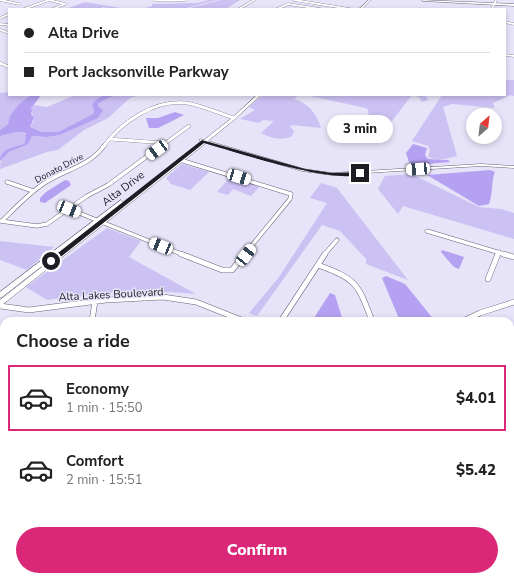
<!DOCTYPE html>
<html lang="en">
<head>
<meta charset="utf-8">
<style>
  :root { --surface:#fff; --page:#f2f2f2; --text:#222; --muted:#767676; --line:#e0e0e0; --accent:#db2777 }
  body { margin:0; font-family:"Nunito Sans",sans-serif; background:var(--page); color:var(--text); height:100vh; display:flex; flex-direction:column; font-size:15px; white-space:nowrap }
  * { box-sizing:border-box; margin:0 }
  p { font-size:13px; color:var(--muted) }
  .icon { flex:none; width:22px; height:22px; fill:none; stroke:currentColor; stroke-width:2; stroke-linecap:round; stroke-linejoin:round }
  .map { position:relative; flex:1; overflow:hidden }
  .side { position:absolute; left:0px; top:317px; width:514px; height:264px; display:flex; flex-direction:column; background:var(--surface); border-radius:12px 12px 0 0; box-shadow:0 2px 6px #0003 }
  .side>* { flex:none }
  .top-card { position:absolute; left:8px; top:8px; width:498px; height:88px; border-radius:0px; box-shadow:0 2px 6px #0003; display:grid; align-content:center; height:88px; padding:0 16px; background:var(--surface) }
  .needle { width:26px; rotate:28deg }
  .buttons { position:absolute; left:466px; top:108px; display:grid; gap:8px }
  .buttons a { display:grid; place-items:center; width:36px; height:36px; border-radius:50%; background:var(--surface); box-shadow:0 2px 6px #0003; font-size:20px }
  .end { position:absolute; width:18px; height:18px; margin:-9px; border:5px solid #1e1c24; background:#fff; box-shadow:0 0 0 2px #fff }
  .from { border-radius:50% }
  .bubble { position:absolute; height:28px; border-radius:14px; background:var(--surface); box-shadow:0 2px 6px #0003; font-size:13px; font-weight:800; line-height:28px; text-align:center }
  .car { position:absolute; width:12px; height:24px; margin:-12px -6px; border-radius:5px; box-shadow:0 0 3px 1px #0007; background:linear-gradient(#fff 24%,#345 0 40%,#fff 0 76%,#345 0 86%,#fff 0) }
  .top-card b { display:flex; align-items:center; gap:14px; height:38px; font-size:15px }
  .top-card b+b { border-top:1px solid var(--line) }
  .top-card i { width:10px; height:10px; background:var(--text) }
  ul { padding:0; list-style:none }
  li { display:flex; align-items:center; gap:12px; height:66px; margin:0 8px 6px; padding:0 8px; border:2px solid transparent; border-radius:0px }
  li div { flex:1 }
  li b { display:block; font-size:15px }
  li em { font-style:normal; font-weight:800 }
  li.selected { border-color:var(--accent) }
  li>.icon { width:36px; height:36px; stroke-width:1.5 }
  h2 { padding:0 16px; font-size:18px; line-height:48px }
  .primary-button { display:flex; gap:8px; margin-top:auto; padding:8px 16px }
  .primary-button a { flex:1; height:46px; border-radius:24px; background:var(--accent); color:#fff; font-size:16px; font-weight:800; line-height:46px; text-align:center }
  .map>svg:first-child { display:block }
  .green { fill:#ccc1f3 }
  .water { fill:#b5a1f1 }
  .lines { fill:none; stroke-linecap:round; stroke-linejoin:round }
  .street-far4-casing { stroke:#676376; stroke-width:2.5 }
  .street-far3-casing { stroke:#676376; stroke-width:3.5 }
  .street-far2-casing { stroke:#676376; stroke-width:4.5 }
  .street-far1-casing { stroke:#676376; stroke-width:6 }
  .street-casing { stroke:#676376; stroke-width:7 }
  .secondary-casing { stroke:#676376; stroke-width:1 }
  .street-far4 { stroke:#fff; stroke-width:2 }
  .street-far3 { stroke:#fff; stroke-width:3 }
  .street-far2 { stroke:#fff; stroke-width:3.5 }
  .street-far1 { stroke:#fff; stroke-width:5 }
  .street { stroke:#fff; stroke-width:6 }
  .secondary { fill:#fff; fill-rule:evenodd }
  .route { fill:#1e1c24 }
  .labels { text-anchor:middle; stroke-width:3; stroke-linejoin:round; paint-order:stroke }
  .far-street-label { font-size:9px; fill:#1e1c24; stroke:#e7e3f9 }
  .street-label { font-size:11px; fill:#1e1c24; stroke:#e7e3f9 }
</style>
</head>
<body>
<div class="map">
<svg width="514" height="581" viewBox="0 0 514 581">
  <rect width="100%" height="100%" fill="#e7e3f9"/>
  <path class="green" d="M209 0H217L186 8 142 9 152 6V4L197 3Z
    M221 0H240L227 8 186 9Z
    M85 2 126 9H107L108 8 103 7 99 9H66Z
    M505 80H514V96L510 95 493 103 495 108 452 104 443 107 457 156C448 159 436 161 428 157L430 150 428 146 412 141 442 95H505Z
    M9 92V95H31C23 105 12 109 8 124L0 130V93Z
    M75 95H105L96 99 93 114 58 132H42L30 127 34 121 31 108 33 105 47 107Z
    M115 95H140L130 98 108 118 84 130 58 150 47 152 0 169C0 146 24 153 32 136L47 137 60 135 97 118 101 111 98 106 99 103Z
    M263 95H299L294 99C308 103 317 114 321 128L292 125 290 127 294 131 292 136C282 141 270 138 261 133L274 121 263 120 259 123 240 119 255 110 249 107Z
    M305 95H428L426 96 428 100 422 102 419 97 412 95 381 135 376 134 369 119 368 110 366 108Z
    M17 132 28 134 25 143 3 152 0 157V136Z
    M182 164 209 172 190 190 171 184 166 178Z
    M411 174 479 207 501 209 514 213V239L403 206 398 214 378 189 385 176Z
    M230 177 260 186 251 196 233 189 228 195 217 192Z
    M321 183 337 188 408 280 366 264V259L340 231 322 225 257 316 249 313 279 277 327 203 310 198Z
    M107 228 141 241 129 257 196 294C145 289 97 293 47 300L26 287Z
    M0 241 54 247 27 270 0 260Z
    M510 407 514 412V568L510 563Z"/>
  <path class="water" d="M31 95H39L40 97 31 108 32 111 31 114 34 118 30 127 42 132H58L93 114 94 110 92 105C97 95 106 95 115 95L99 103 98 106 103 110 98 118 60 135 47 137 32 136 28 144 9 152 0 161C0 147 16 148 25 143L26 133 17 132 0 136V130L8 124 10 116 19 104Z
    M175 112 184 115 158 128H149L146 118H158Z
    M413 144 427 148 425 155 428 159 448 160 450 162 413 165 409 162 406 153Z
    M490 170 495 172C491 181 493 194 489 204L479 206 427 175Z
    M65 180 69 181 71 185 45 203 40 202V198L46 192Z
    M442 250 464 257 459 269 454 267 441 252Z
    M386 276 405 284 435 321H400L382 278Z
    M330 293 335 295 343 321H312Z
    M186 577H394L401 581H190Z"/>
  <g class="lines">
    <g class="street-far4-casing">
      <path id="street-far4" d="M0 0 19 4
        M155 0H185
        M294 0 350 9
        M24 9 49 0 65 4
        M53 9 65 4
        M239 9 254 0
        M277 9 288 4 320 9
        M492 9 496 0
        M0 18 9 14
        M505 22 514 24
        M0 24 9 25
        M0 30 9 33
        M505 55 514 56
        M0 63 2 64"/>
    </g>
    <g class="street-far3-casing">
      <path id="street-far3" d="M0 63 9 67
        M109 139 165 143
        M103 147C121 122 155 99 187 103 203 106 218 113 234 118
        M160 147 189 126"/>
    </g>
    <g class="street-far2-casing">
      <path id="street-far2" d="M180 160 291 194 290 199 244 255
        M7 182 33 191
        M69 209 184 255
        M0 221 37 226 47 224 87 196 108 185 161 146
        M2 221C16 207 30 192 46 182 67 169 89 166 104 146
        M427 231 507 255
        M324 255 337 240
        M498 255 499 252"/>
    </g>
    <g class="street-far1-casing">
      <path id="street-far1" d="M181 254 222 270H232L245 254
        M503 254 514 257
        M318 265C356 279 358 283 372 321
        M488 279 498 254
        M0 306 29 310 106 300 163 297 196 302 244 321
        M92 321 95 301
        M281 321 325 254
        M463 321 480 313 514 302"/>
    </g>
    <g class="street-casing">
      <path id="street" d="M0 442 4 438
        M0 446 4 449
        M0 563 4 566
        M18 577 23 581
        M473 577 477 581"/>
    </g>
    <g class="secondary-casing">
      <path id="secondary" d="M369 0H371L362 9H359Z
        M422 0 514 4V6L423 1Z
        M257 95H261L235 119 208 141 304 169 332 173 481 164 514 166V168L481 166 332 175 302 171 206 143 2 305H0V300L202 141H200V139L204 140 233 117Z
        M121 200 123 202V203L2 297H0V292Z"/>
    </g>
    <use href="#street-far4" class="street-far4"/>
    <use href="#street-far3" class="street-far3"/>
    <use href="#street-far2" class="street-far2"/>
    <use href="#street-far1" class="street-far1"/>
    <use href="#street" class="street"/>
    <use href="#secondary" class="secondary"/>
  </g>
  <path class="route" d="M202 140 305 169 332 173 360 172 363 173C340 187 233 151 204 143L53 263H49V260Z"/>
  <g class="labels">
    <g class="far-street-label">
      <text transform="translate(59 168) rotate(-28)" y="3">Donato Drive</text>
    </g>
    <g class="street-label">
      <text transform="translate(123 188) rotate(-37)" y="4">Alta Drive</text>
      <text transform="translate(111 294) rotate(-3)" y="4">Alta Lakes Boulevard</text>
    </g>
  </g>
</svg>
<div class="buttons">
<a><svg class="needle" viewBox="-14 -14 28 28"><path d="M0-13l5 13h-10z" fill="#e53935"/><path d="M0 13l5-13h-10z" fill="#767676"/></svg></a>
</div>
<i class="end from" style="left:51px;top:261px"></i>
<i class="end" style="left:360px;top:173px"></i>
<div class="bubble" style="left:327px;top:115px;width:66px">3 min</div>
<i class="car" style="left:157px;top:150px;rotate:234deg"></i>
<i class="car" style="left:418px;top:169px;rotate:266deg"></i>
<i class="car" style="left:239px;top:177px;rotate:107deg"></i>
<i class="car" style="left:69px;top:209px;rotate:112deg"></i>
<i class="car" style="left:161px;top:246px;rotate:292deg"></i>
<i class="car" style="left:246px;top:255px;rotate:38deg"></i>
<div class="top-card">
<b><i class="from"></i>Alta Drive</b>
<b><i></i>Port Jacksonville Parkway</b>
</div>
<section class="side">
<h2>Choose a ride</h2>
<ul>
<li class="selected"><svg class="icon" aria-label="car" viewBox="0 0 24 24"><path d="M5 17H2v-5l4-1 3-4h7l3 4 3 1v5h-3M9 17h6M6 11h13"/><circle cx="7" cy="17" r="2"/><circle cx="17" cy="17" r="2"/></svg><div><b>Economy</b><p>1 min · 15:50</p></div><em>$4.01</em></li>
<li><svg class="icon" aria-label="car" viewBox="0 0 24 24"><path d="M5 17H2v-5l4-1 3-4h7l3 4 3 1v5h-3M9 17h6M6 11h13"/><circle cx="7" cy="17" r="2"/><circle cx="17" cy="17" r="2"/></svg><div><b>Comfort</b><p>2 min · 15:51</p></div><em>$5.42</em></li>
</ul>
<div class="primary-button"><a>Confirm</a></div>
</section>
</div>
</body>
</html>
